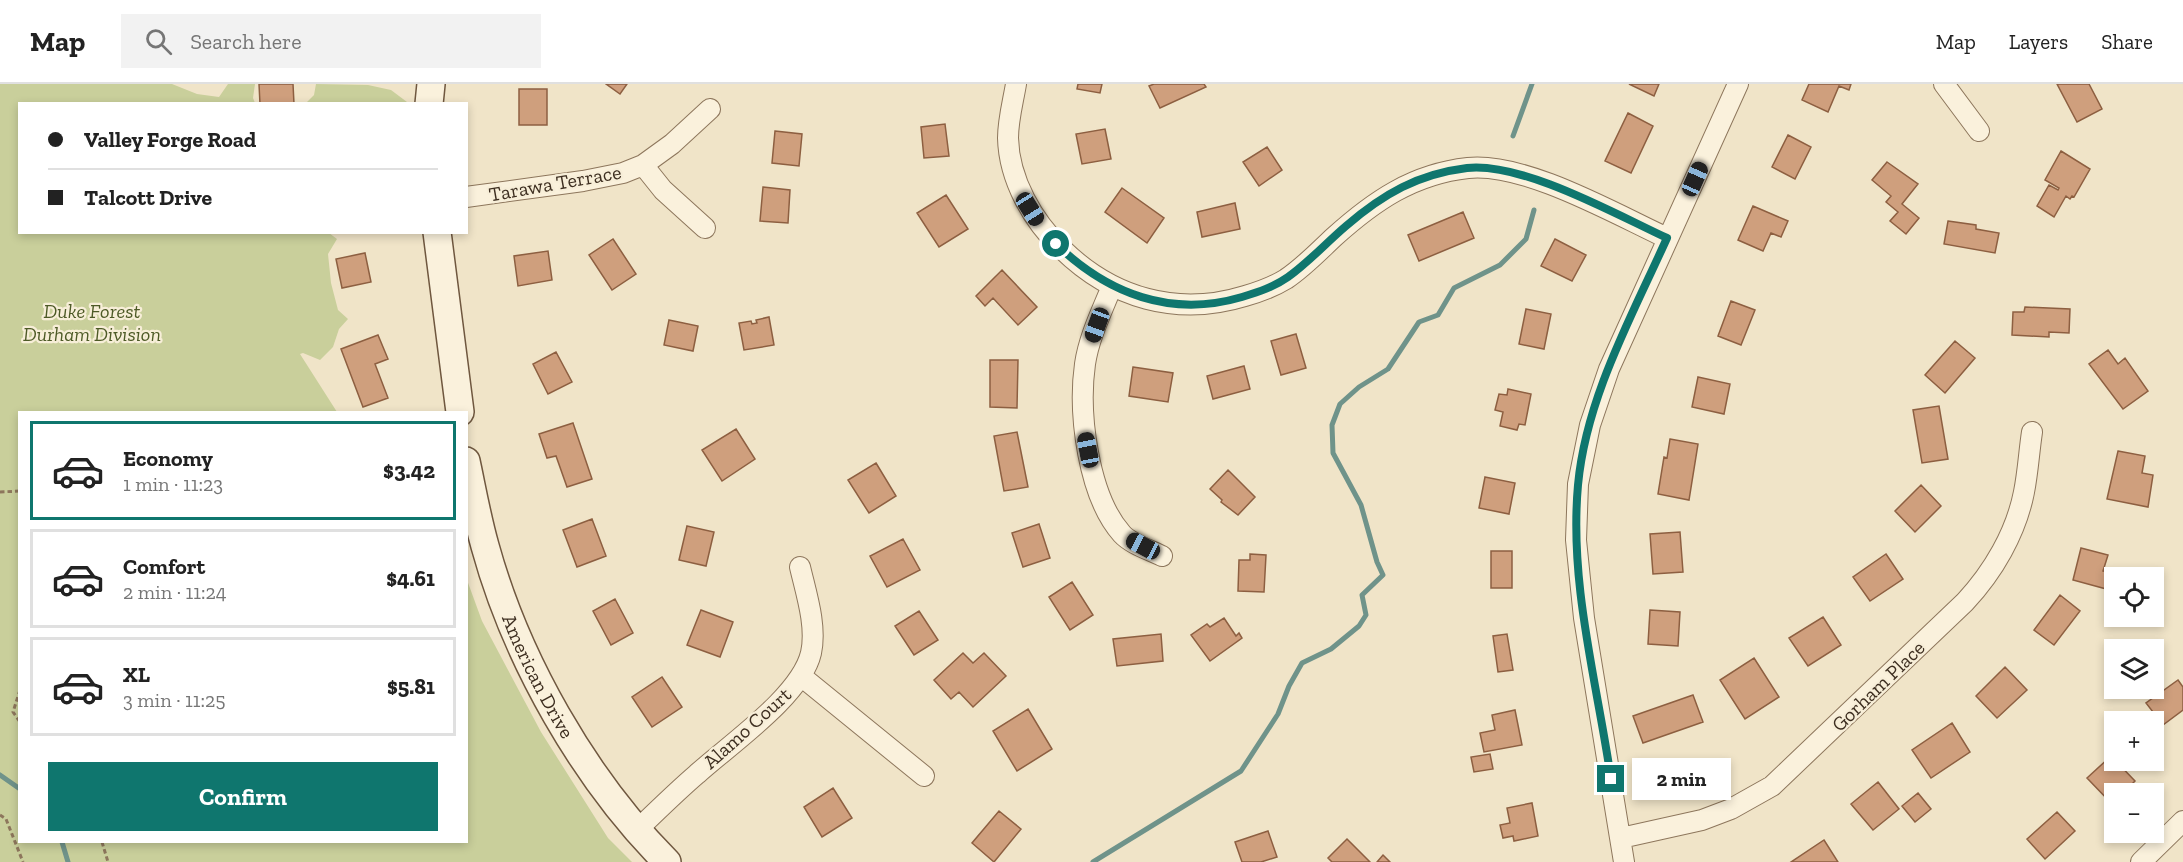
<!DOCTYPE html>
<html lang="en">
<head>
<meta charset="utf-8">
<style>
  :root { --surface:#fff; --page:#f2f2f2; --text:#222; --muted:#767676; --line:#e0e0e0; --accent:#0f766e }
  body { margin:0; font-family:"Zilla Slab",serif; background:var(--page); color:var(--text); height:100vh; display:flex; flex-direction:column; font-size:22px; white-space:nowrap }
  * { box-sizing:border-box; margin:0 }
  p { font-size:20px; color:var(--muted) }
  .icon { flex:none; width:33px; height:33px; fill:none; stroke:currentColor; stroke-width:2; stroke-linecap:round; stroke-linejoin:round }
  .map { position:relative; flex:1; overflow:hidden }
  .drawer { position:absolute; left:18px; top:327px; width:450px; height:432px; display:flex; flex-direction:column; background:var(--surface); border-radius:0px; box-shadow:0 3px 9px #0003 }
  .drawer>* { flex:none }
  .hud { position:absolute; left:18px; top:18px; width:450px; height:132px; border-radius:0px; box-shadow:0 3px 9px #0003; display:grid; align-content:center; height:132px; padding:0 30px; background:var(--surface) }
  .tools { position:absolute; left:2104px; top:483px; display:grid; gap:12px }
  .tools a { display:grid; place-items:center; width:60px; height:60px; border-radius:0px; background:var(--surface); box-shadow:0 3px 9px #0003; font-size:30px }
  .end { position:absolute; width:27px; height:27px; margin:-14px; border:8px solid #0f766e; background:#fff; box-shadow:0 0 0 3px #fff }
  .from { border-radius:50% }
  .bubble { position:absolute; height:42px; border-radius:0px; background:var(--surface); box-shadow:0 3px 9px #0003; font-size:20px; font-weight:700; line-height:42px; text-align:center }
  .car { position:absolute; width:18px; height:36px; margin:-18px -9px; border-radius:8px; box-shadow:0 0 4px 2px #0007; background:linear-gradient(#222 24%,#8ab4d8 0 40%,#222 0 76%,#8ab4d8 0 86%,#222 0) }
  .hud b { display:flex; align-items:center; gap:21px; height:57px; font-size:22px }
  .hud b+b { border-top:2px solid var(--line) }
  .hud i { width:15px; height:15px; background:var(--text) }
  ul { padding:10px 0 0; list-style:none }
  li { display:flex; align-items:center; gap:18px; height:99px; margin:0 12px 9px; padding:0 18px; border:3px solid var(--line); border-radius:0px }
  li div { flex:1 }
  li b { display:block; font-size:22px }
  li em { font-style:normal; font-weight:700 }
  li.on { border-color:var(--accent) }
  li>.icon { width:54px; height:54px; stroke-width:1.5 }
  .button { display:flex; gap:12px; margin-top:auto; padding:12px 30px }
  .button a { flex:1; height:69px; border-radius:0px; background:var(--accent); color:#fff; font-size:24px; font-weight:700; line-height:69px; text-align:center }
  header { display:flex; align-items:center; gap:36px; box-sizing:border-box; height:84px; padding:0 30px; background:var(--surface); border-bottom:2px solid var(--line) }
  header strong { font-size:28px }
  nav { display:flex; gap:33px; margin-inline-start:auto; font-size:21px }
  .search { width:420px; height:54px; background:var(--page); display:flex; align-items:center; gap:15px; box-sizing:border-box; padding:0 21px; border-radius:0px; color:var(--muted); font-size:22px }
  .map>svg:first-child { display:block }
  .green { fill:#c9cf9b }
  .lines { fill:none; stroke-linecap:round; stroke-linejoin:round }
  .stream { stroke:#6f938a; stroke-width:5 }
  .building { fill:#cf9f7d; stroke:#8d5f41; stroke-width:1.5 }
  .street-casing { stroke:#8d765c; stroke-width:22 }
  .secondary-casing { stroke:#6f573f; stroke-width:30 }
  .path { stroke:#8d765c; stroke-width:3; stroke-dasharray:4.5 3; stroke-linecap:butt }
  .street { stroke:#faf1dc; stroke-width:20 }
  .secondary { stroke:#faf1dc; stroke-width:27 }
  .route { stroke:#0f766e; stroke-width:8 }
  .labels { text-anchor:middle; stroke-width:4.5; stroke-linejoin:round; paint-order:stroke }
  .street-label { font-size:20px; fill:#3d2e20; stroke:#f7eed8 }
  .park-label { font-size:20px; font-style:italic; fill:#4d5a26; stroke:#f7eed8 }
</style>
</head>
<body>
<header>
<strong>Map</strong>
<div class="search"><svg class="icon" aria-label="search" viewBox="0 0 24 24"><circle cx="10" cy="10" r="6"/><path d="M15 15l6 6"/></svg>Search here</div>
<nav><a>Map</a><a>Layers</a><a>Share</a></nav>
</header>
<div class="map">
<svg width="2183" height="778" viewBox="0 0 2183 778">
  <rect width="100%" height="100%" fill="#f0e4c8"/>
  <path class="green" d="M0 0H172L197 10 219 13 228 0H255L253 14 255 19 20 20V148L329 149 337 155 328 170 331 199 338 226 348 235 339 245 333 263 320 276 303 269 300 270 337 328H20V758H466L467 496 482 537 541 648 608 754 632 778H0Z
    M316 0 368 1 391 6 407 18 306 19 314 11Z"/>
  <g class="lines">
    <path class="stream" d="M1513 52 1532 0
      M0 691 20 705
      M62 758 68 778
      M1093 778 1241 687 1278 630 1289 602 1302 579 1331 565 1359 542 1366 531 1362 511 1383 491 1377 478 1361 421 1333 369 1332 341 1340 320 1359 303 1388 285 1419 238 1438 231 1454 204 1500 181 1526 155 1534 126"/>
  </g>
  <path class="building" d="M259 0H293L294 20H260Z
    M606 0H627L620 10Z
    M1078 0H1102L1100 9 1077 5Z
    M1154 0H1204L1206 3 1160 24 1149 2Z
    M1629 0H1659L1654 12Z
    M1809 0H1851L1849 6 1839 2 1828 28 1802 16Z
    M2057 0H2089L2102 25 2077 38Z
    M519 5H547V41H519Z
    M1628 29 1653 42 1631 89 1605 77Z
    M945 40 949 72 924 74 921 43Z
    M1105 45 1111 75 1082 80 1076 50Z
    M775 47 802 50 799 82 772 79Z
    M1788 51 1811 63 1795 95 1772 83Z
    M1267 63 1282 86 1259 102 1243 78Z
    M2061 67 2090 85 2074 113 2072 112 2070 115 2066 112 2054 133 2037 122 2049 101 2058 106 2059 104 2045 96Z
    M1887 78 1918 100 1902 120 1919 134 1906 150 1890 137 1898 128 1886 118 1891 112 1872 96Z
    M763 103 790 106 788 139 760 137Z
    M1122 104 1164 134 1147 159 1105 128Z
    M946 111 968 145 939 163 917 129Z
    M1235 119 1240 145 1202 153 1197 128Z
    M1753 122 1788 137 1781 153 1771 149 1763 167 1738 156Z
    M1463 128 1474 154 1419 177 1408 151Z
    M1948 137 1976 141V145L1999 149 1995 169 1944 160Z
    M613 155 636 190 612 206 589 171Z
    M1555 155 1586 171 1572 197 1541 182Z
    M548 167 552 196 518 202 514 172Z
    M365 169 371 198 342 204 336 175Z
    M1002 186 1037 223 1018 241 993 214 985 222 976 212Z
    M1731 217 1755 226 1741 261 1718 252Z
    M2025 223 2070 225 2069 249 2049 248V253L2012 251 2013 228H2024Z
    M1526 225 1551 230 1544 265 1519 260Z
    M769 233 774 261 744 266 739 239 751 237 752 240 757 239 756 236Z
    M669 236 698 242 693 267 664 261Z
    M1296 250 1306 284 1281 291 1271 257Z
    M378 251 388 275 375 280 388 314 363 323 341 265Z
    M1955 257 1975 274 1945 309 1925 291Z
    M2108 266 2118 280 2125 274 2148 307 2123 325 2089 280Z
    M556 268 572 298 548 310 533 280Z
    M990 276H1018L1017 324 990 323Z
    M1244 282 1250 305 1213 315 1207 292Z
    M1133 283 1173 289 1168 318 1129 312Z
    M1698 293 1730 300 1724 330 1692 323Z
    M1508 305 1531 310 1525 341 1519 340 1517 346 1500 342 1503 328 1495 326 1499 310 1507 311Z
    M1939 322 1948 375 1922 379 1913 326Z
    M573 339 592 395 567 403 556 372 547 374 539 350Z
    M736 345 755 375 722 397 702 366Z
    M1017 348 1028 403 1004 407 994 352Z
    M1670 355 1698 360 1689 416 1658 410 1664 373 1667 374Z
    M2118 367 2145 372 2142 389 2153 391 2148 423 2107 415Z
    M876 379 896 412 869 429 848 396Z
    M1228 386 1255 413 1238 431 1221 418 1222 416 1210 405Z
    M1485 393 1515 399 1509 430 1479 424Z
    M1921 401 1941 422 1915 448 1895 427Z
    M592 435 606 472 577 483 563 446Z
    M1039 440 1050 474 1023 483 1012 449Z
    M687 442 714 448 706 482 679 476Z
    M1680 448 1683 488 1653 490 1650 450Z
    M903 455 920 486 887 503 870 472Z
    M2081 464 2108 471 2103 487 2114 490 2110 506 2073 496Z
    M1491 467H1512V504H1491Z
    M1250 470 1266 471 1264 508 1238 507 1239 476H1250Z
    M1886 470 1903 495 1870 517 1853 493Z
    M1072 498 1093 531 1070 546 1049 513Z
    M2060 511 2080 527 2054 561 2034 546Z
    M615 515 633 549 611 561 593 527Z
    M701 526 733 538 720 573 687 561Z
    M1650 526 1680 528 1678 562 1648 560Z
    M919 527 938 556 914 571 895 542Z
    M1823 533 1841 561 1808 582 1789 554Z
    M1224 534 1236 552 1239 549 1242 554 1210 577 1191 551 1207 540 1210 543Z
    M1161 550 1163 577 1117 582 1113 555Z
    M1507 550 1513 586 1498 588 1493 552Z
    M963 569 973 579 984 569 1006 592 973 623 959 608 951 615 934 596Z
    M1754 574 1779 613 1745 635 1720 596Z
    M2005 583 2027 606 1997 634 1976 612Z
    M662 593 682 623 652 643 632 613Z
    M2178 596 2183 603V626L2163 641 2146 619Z
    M1693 611 1703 638 1643 659 1633 632Z
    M1028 625 1052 665 1017 687 993 647Z
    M1515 626 1522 661 1484 668 1480 649 1495 646 1492 631Z
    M1952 639 1970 668 1931 694 1912 666Z
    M1490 670 1493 685 1474 688 1471 673Z
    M2111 672 2135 697 2122 710H2115V716L2111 719 2087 694Z
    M1878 698 1899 725 1873 746 1851 720Z
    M833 704 852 734 822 753 804 723Z
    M1918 709 1931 725 1915 738 1902 722Z
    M1532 719 1538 752 1514 757 1513 752 1503 754 1500 741 1510 739 1507 724Z
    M999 727 1021 745 994 778 972 759Z
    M2057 728 2075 747 2045 775 2027 755Z
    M1268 747 1277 773 1261 778H1242L1235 758Z
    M1347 755 1370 778H1332L1328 774Z
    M1824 756 1838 778H1791Z
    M1383 771 1390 778H1377Z"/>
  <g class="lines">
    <g class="street-casing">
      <path id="street" d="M1016 0C1013 18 1008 36 1008 54 1009 96 1033 137 1062 165 1112 214 1177 233 1245 212 1259 208 1273 203 1286 195 1304 183 1319 167 1334 153 1374 117 1413 90 1468 84 1525 78 1615 130 1667 154
        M1944 0 1979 47
        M643 81 663 106 705 144
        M466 113 583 97 623 89 643 81 672 60 710 25
        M1112 202C1102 227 1089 253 1085 280 1078 329 1088 412 1122 450 1131 460 1150 466 1162 472
        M801 592 924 692
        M637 746C657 727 676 708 697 690 730 660 801 612 811 569 817 542 806 509 800 483
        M1621 754 1702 736 1731 725 1772 702 1965 518C1993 488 2016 449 2024 408 2028 388 2029 368 2032 348
        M1624 778 1584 534 1576 456 1578 400 1590 341 1609 285 1738 0
        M2141 778 2183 737"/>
    </g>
    <g class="secondary-casing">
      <g id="secondary">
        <path d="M429 20 431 0"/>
        <path d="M437 148 460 328"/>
        <path id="s1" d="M466 377C472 405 477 434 485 462 516 575 584 695 667 778"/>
      </g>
    </g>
    <path class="path" d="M0 408 20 407
      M20 606 13 628 20 638
      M0 731 6 735 23 778
      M102 758 108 778"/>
    <use href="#street" class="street"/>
    <use href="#secondary" class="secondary"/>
  </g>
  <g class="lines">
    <path class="route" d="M1056 160C1108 210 1171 234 1242 213 1258 208 1274 203 1288 193 1309 178 1326 159 1346 142 1383 110 1418 90 1467 84 1523 78 1615 130 1667 154 1632 232 1586 314 1578 401 1569 500 1597 598 1611 695"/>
  </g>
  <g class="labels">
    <g class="street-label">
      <text transform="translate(555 99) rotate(-10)" y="7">Tarawa Terrace</text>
      <text dy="7" stroke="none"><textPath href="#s1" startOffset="228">American Drive</textPath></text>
      <text transform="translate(1878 602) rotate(-44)" y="7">Gorham Place</text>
      <text transform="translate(747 644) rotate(-42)" y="7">Alamo Court</text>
    </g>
    <g class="park-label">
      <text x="92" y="234">Duke Forest<tspan x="92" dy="23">Durham Division</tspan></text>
    </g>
  </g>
</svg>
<div class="tools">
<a><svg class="icon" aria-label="locate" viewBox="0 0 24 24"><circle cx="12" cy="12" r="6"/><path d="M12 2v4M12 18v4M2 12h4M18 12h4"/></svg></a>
<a><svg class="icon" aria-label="layers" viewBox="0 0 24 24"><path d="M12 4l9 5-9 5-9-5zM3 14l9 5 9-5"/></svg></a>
<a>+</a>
<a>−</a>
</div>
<i class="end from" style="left:1056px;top:160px"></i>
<i class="end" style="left:1611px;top:695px"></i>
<div class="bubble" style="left:1632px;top:674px;width:99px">2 min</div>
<i class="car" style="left:1695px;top:95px;rotate:24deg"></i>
<i class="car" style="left:1030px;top:125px;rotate:148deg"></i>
<i class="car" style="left:1097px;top:241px;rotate:200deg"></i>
<i class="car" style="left:1088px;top:366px;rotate:349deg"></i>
<i class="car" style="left:1143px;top:462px;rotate:298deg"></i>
<div class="hud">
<b><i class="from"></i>Valley Forge Road</b>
<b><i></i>Talcott Drive</b>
</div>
<section class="drawer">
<ul>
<li class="on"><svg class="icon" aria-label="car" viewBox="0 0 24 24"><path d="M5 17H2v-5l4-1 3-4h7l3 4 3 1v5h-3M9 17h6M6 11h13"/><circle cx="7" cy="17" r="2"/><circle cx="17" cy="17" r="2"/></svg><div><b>Economy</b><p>1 min · 11:23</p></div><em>$3.42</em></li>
<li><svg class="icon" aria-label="car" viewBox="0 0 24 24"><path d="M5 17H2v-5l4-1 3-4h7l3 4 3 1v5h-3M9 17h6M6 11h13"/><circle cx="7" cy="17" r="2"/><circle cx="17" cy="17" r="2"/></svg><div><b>Comfort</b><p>2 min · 11:24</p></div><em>$4.61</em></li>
<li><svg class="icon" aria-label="car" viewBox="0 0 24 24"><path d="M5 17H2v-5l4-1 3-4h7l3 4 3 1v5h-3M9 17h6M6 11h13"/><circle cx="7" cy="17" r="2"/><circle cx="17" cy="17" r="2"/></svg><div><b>XL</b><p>3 min · 11:25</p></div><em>$5.81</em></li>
</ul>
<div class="button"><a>Confirm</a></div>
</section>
</div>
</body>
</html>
